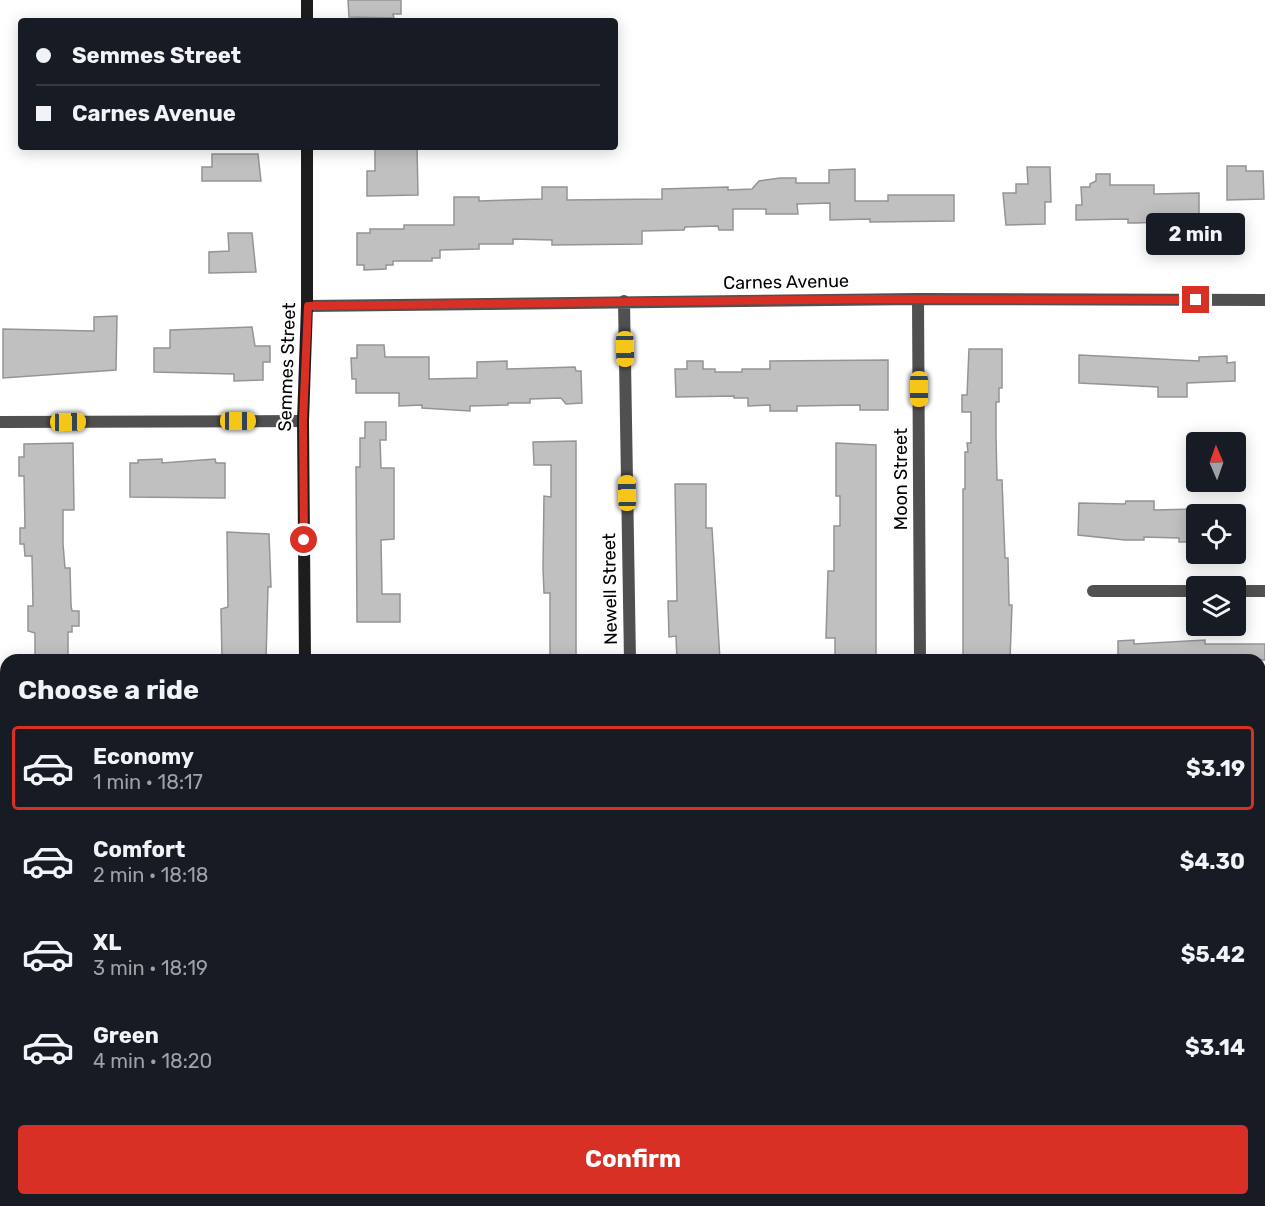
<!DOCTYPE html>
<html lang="en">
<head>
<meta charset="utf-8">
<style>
  :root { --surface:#171b24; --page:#20242c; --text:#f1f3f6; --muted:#9ea1a6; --line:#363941; --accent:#d93025 }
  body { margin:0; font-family:Rubik,sans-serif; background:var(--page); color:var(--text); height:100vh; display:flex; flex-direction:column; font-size:22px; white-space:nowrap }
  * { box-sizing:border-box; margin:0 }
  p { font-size:20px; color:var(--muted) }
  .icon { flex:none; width:33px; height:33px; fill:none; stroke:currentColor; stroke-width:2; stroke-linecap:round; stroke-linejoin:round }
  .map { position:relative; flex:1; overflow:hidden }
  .details { position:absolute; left:0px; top:654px; width:1266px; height:552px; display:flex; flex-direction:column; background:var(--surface); border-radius:18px 18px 0 0; box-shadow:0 3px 15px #0003 }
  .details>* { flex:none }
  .top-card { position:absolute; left:18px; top:18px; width:600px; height:132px; border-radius:6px; box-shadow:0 3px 15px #0003; display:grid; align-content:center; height:132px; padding:0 18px; background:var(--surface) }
  .needle { width:39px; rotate:358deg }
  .buttons { position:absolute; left:1186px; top:432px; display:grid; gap:12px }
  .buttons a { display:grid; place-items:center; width:60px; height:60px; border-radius:6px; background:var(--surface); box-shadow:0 3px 15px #0003; font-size:30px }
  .end { position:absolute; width:27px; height:27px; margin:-14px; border:8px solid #d93025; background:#fff; box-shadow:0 0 0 3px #fff }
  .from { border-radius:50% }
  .bubble { position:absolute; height:42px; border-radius:6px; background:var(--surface); box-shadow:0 3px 15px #0003; font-size:20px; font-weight:700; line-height:42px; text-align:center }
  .car { position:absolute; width:18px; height:36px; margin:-18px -9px; border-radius:8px; box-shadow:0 0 4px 2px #0007; background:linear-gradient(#f5c518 24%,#345 0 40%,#f5c518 0 76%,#345 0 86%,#f5c518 0) }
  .top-card b { display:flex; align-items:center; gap:21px; height:57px; font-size:22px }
  .top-card b+b { border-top:2px solid var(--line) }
  .top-card i { width:15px; height:15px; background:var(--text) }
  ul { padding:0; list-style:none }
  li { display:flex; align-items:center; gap:18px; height:84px; margin:0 12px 9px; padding:0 6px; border:3px solid transparent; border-radius:6px }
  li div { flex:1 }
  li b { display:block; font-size:22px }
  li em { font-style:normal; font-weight:700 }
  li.active { border-color:var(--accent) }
  li>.icon { width:54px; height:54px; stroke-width:1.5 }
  h2 { padding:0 18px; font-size:27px; line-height:72px }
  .button { display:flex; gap:12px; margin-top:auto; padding:12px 18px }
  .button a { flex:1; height:69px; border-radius:6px; background:var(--accent); color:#fff; font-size:24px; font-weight:700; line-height:69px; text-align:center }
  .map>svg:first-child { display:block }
  .building { fill:#c0c0c0; stroke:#949494; stroke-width:1.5 }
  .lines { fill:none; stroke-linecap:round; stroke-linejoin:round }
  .minor { stroke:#505050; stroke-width:12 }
  .secondary { stroke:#1d1d1d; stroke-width:12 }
  .route { stroke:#d93025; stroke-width:8 }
  .labels { text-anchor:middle; stroke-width:4.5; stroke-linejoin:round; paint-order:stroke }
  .street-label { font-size:18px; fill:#000; stroke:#fff }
</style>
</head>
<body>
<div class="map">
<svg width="1265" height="1206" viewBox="0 0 1265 1206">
  <rect width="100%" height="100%" fill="#fff"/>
  <path class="building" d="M348 0H401V14H393L394 18 349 17Z
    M375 147H417L418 195 367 196V171H375Z
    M212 154H258L261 181H202V167H212Z
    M1227 166H1246V171H1263L1264 199 1227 200Z
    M1027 167H1050L1051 202H1045V224L1006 225 1003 193H1016V184H1028Z
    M855 169V201H888V195H954V221L870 222V219L830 220V203L797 204 798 214H766V209H733V230H719L718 226 685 227 684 230 642 231V244L552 245V240L513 239V244H479V249L440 250V258H432V261H393V265H386V269L364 270V265H357V233H370V229H404V225H454V197H479V201L542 199V187H567V200L662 199V189L728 187V190L752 189 759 181 780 178H796V183H829V170Z
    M1096 174H1110V185H1154V194L1199 193V218H1185V221L1136 223H1128V219L1076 220V205H1082L1081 187H1090V184L1096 181Z
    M228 233H252L256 272 209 273V252L229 251Z
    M117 316 116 370 3 378V329L94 331V317Z
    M252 327 255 346H270V362H263V380L234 381V374L154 372V348H170V330Z
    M357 345H384L385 357H429V379L477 378V362L507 361V369L575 367 576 371H581L582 403 566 404 561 398 530 399V403H508V405L470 406V411L422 408V405L399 406V393H356V379H352L351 358H357Z
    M969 349H1002V388H999V402H996V436L997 480H1002L1005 558H1008L1009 605H1012L1010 660H964L963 657V489H965V452H968L967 443H971V412H962V395H967Z
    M1079 355 1199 361V357L1227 356V363L1235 362V381L1187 383V397H1158V387L1079 383Z
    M888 360V410H860V405L797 406V411H770V405L748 406V398H734V396L676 397 675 369H687V361H703V369H715V372H742V369H770V361Z
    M365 422H386V440H380L381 468H394V539L381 540 382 594H400V622H357L356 467H360V438H365Z
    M576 441V660H550V593H544L543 568 544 496 551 497V465H534L533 442Z
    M73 443 74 510H63V544L65 568H70L71 605 72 611H79V626H72V632H68V660H35V633L28 631V606H33L32 556H25L24 544H20V528H25L24 476H19V457H24V444Z
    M836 443 876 445V660H835V638H826L828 571H834V526H840V496H836Z
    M162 459V463L215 459 216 463H225V498L130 497V463H138V460Z
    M675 484H706V528H712L720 660H677L676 636 669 637 668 601H677Z
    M1126 501H1154V510L1197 509V542H1179V538L1144 537V540H1125L1078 535 1079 503 1125 504Z
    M227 532 269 534 271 587H268L266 660H222L221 609 228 607Z
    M1134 640V644L1205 640V644H1265V660H1179V657H1150V660H1118V641Z"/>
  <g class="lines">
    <path class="minor" d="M918 299 920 660
      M624 301 630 660
      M307 306 918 299 1265 300
      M0 422 303 421
      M1093 591H1197
      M1236 591H1265
      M1260 903H1265
      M1260 1185H1265"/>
    <path class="secondary" d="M307 21V0
      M305 660 303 421 307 306V147
      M303 1200V1206"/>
  </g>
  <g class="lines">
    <path class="route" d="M304 540 303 421 308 306 873 299 1196 300"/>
  </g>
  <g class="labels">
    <g class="street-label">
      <text transform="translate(786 282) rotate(-1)" y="6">Carnes Avenue</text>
      <text transform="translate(287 367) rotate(-88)" y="6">Semmes Street</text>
      <text transform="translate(901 479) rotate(-90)" y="6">Moon Street</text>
      <text transform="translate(610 589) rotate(-91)" y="6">Newell Street</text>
    </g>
  </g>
</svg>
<div class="buttons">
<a><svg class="needle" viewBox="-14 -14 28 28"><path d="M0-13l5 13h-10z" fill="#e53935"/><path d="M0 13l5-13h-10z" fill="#9ea1a6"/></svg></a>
<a><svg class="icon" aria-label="locate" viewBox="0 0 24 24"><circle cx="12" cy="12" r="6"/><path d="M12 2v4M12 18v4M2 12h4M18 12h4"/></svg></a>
<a><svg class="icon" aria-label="layers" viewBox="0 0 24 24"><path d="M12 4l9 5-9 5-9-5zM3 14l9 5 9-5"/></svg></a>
</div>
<i class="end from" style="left:304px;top:540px"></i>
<i class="end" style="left:1196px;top:300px"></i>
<div class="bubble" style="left:1146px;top:213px;width:99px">2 min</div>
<i class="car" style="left:625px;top:349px;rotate:179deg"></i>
<i class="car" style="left:919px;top:389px;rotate:180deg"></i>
<i class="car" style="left:238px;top:421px;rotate:90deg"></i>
<i class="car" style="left:68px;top:422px;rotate:89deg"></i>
<i class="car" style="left:627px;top:493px;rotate:359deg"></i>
<div class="top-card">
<b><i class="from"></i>Semmes Street</b>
<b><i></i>Carnes Avenue</b>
</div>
<section class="details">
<h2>Choose a ride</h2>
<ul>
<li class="active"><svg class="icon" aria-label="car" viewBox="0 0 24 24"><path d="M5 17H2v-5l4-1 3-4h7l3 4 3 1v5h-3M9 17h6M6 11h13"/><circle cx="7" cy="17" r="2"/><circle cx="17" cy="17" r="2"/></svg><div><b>Economy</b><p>1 min · 18:17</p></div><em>$3.19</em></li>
<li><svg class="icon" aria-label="car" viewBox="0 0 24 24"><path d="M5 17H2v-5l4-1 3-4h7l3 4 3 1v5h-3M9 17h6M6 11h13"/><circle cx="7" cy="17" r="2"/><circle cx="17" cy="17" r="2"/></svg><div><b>Comfort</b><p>2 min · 18:18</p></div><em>$4.30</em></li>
<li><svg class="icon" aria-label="car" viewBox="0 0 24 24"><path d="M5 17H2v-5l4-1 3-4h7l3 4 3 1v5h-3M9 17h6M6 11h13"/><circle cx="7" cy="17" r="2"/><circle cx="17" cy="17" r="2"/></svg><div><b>XL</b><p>3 min · 18:19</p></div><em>$5.42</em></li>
<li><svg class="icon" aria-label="car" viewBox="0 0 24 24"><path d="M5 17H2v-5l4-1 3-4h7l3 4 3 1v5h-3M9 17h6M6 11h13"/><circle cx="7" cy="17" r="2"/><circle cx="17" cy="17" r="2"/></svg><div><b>Green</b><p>4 min · 18:20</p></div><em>$3.14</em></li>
</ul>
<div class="button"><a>Confirm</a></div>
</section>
</div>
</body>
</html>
